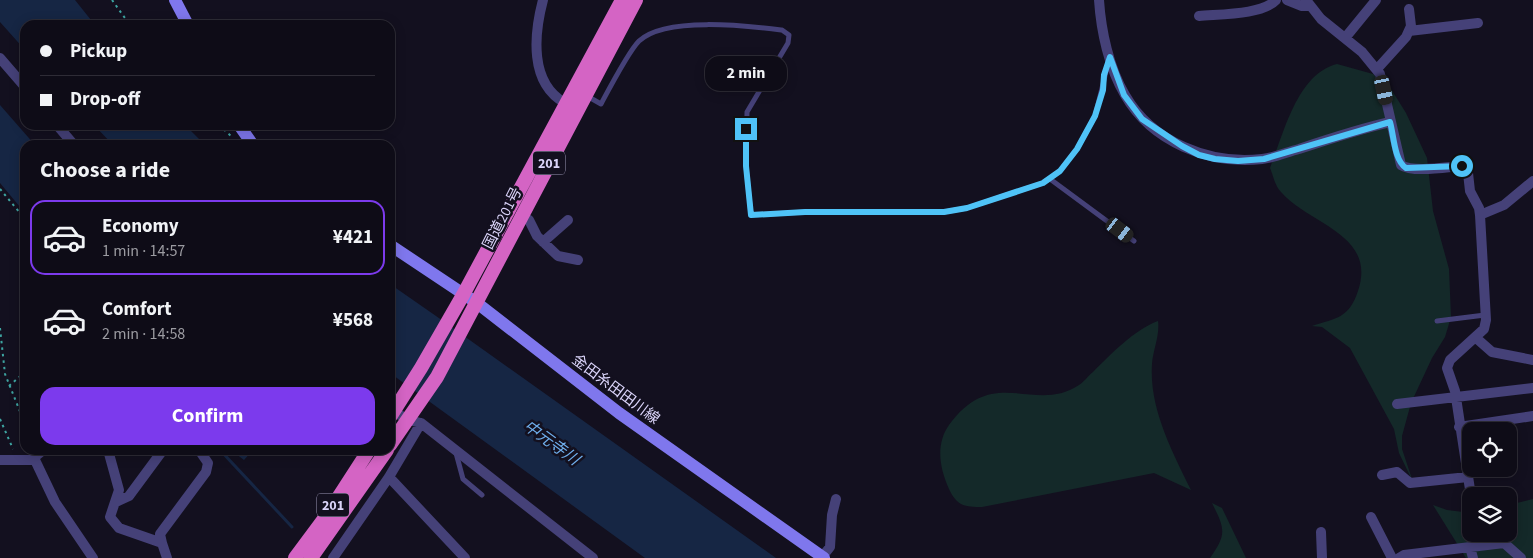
<!DOCTYPE html>
<html lang="en">
<head>
<meta charset="utf-8">
<style>
  :root { --surface:#0e0c17; --page:#171520; --text:#f1f3f6; --muted:#9b9ba1; --line:#2e2c36; --accent:#7c3aed }
  body { margin:0; font-family:"Source Sans 3","Noto Sans JP",sans-serif; background:var(--page); color:var(--text); height:100vh; display:flex; flex-direction:column; font-size:19px; white-space:nowrap }
  * { box-sizing:border-box; margin:0 }
  p { font-size:16px; color:var(--muted) }
  .icon { flex:none; width:28px; height:28px; fill:none; stroke:currentColor; stroke-width:2; stroke-linecap:round; stroke-linejoin:round }
  .map { position:relative; flex:1; overflow:hidden }
  .side { position:absolute; left:20px; top:140px; width:375px; height:315px; display:flex; flex-direction:column; background:var(--surface); border-radius:15px; box-shadow:0 2px 12px #0003,0 0 0 1px var(--line) }
  .side>* { flex:none }
  .top-card { position:absolute; left:20px; top:20px; width:375px; height:110px; border-radius:15px; box-shadow:0 2px 12px #0003,0 0 0 1px var(--line); display:grid; align-content:center; height:110px; padding:0 20px; background:var(--surface) }
  .controls { position:absolute; left:1462px; top:422px; display:grid; gap:10px }
  .controls a { display:grid; place-items:center; width:55px; height:55px; border-radius:10px; background:var(--surface); box-shadow:0 2px 12px #0003,0 0 0 1px var(--line); font-size:25px }
  .end { position:absolute; width:22px; height:22px; margin:-11px; border:6px solid #4fc3f7; background:#111; box-shadow:0 0 0 2px #111 }
  .from { border-radius:50% }
  .bubble { position:absolute; height:35px; border-radius:15px; background:var(--surface); box-shadow:0 2px 12px #0003,0 0 0 1px var(--line); font-size:16px; font-weight:700; line-height:35px; text-align:center }
  .car { position:absolute; width:15px; height:30px; margin:-15px -8px; border-radius:6px; box-shadow:0 0 4px 1px #0007; background:linear-gradient(#222 24%,#8ab4d8 0 40%,#222 0 76%,#8ab4d8 0 86%,#222 0) }
  .top-card b { display:flex; align-items:center; gap:18px; height:48px; font-size:19px }
  .top-card b+b { border-top:1px solid var(--line) }
  .top-card i { width:12px; height:12px; background:var(--text) }
  ul { padding:0; list-style:none }
  li { display:flex; align-items:center; gap:15px; height:75px; margin:0 10px 8px; padding:0 10px; border:2px solid transparent; border-radius:15px }
  li div { flex:1 }
  li b { display:block; font-size:19px }
  li em { font-style:normal; font-weight:700 }
  li.current { border-color:var(--accent) }
  li>.icon { width:45px; height:45px; stroke-width:1.5 }
  h2 { padding:0 20px; font-size:22px; line-height:60px }
  .cta { display:flex; gap:10px; margin-top:auto; padding:10px 20px }
  .cta a { flex:1; height:58px; border-radius:15px; background:var(--accent); color:#fff; font-size:20px; font-weight:700; line-height:58px; text-align:center }
  .map>svg:first-child { display:block }
  .green { fill:#142929 }
  .water { fill:#162644 }
  .lines { fill:none; stroke-linecap:round; stroke-linejoin:round }
  .stream { stroke:#162644; stroke-width:3 }
  .path { stroke:#3ea4a1; stroke-width:2; stroke-dasharray:2.5 4; stroke-linecap:butt }
  .service { stroke:#454178; stroke-width:5 }
  .minor { stroke:#454178; stroke-width:10 }
  .secondary { stroke:#7f77ed; stroke-width:12 }
  .trunk { stroke:#d464c4; stroke-width:14 }
  .route { stroke:#4fc3f7; stroke-width:6 }
  .labels { text-anchor:middle; stroke-width:5; stroke-linejoin:round; paint-order:stroke }
  .shield { fill:#13101f; stroke:#9e99b8; stroke-width:1 }
  .shield-label { font-size:14px; font-weight:bold; fill:#dad4f9 }
  .street-label { font-size:15px; fill:#dad4f9; stroke:#13101f }
  .water-label { font-size:16px; font-style:italic; fill:#6faeec; stroke:#13101f }
</style>
</head>
<body>
<div class="map">
<svg width="1533" height="558" viewBox="0 0 1533 558">
  <rect width="100%" height="100%" fill="#13101f"/>
  <path class="green" d="M1337 64 1373 74 1391 89 1406 113 1427 158 1433 211 1449 269 1451 317 1445 337 1432 358 1411 403 1402 436V449L1413 482 1399 453 1394 429 1350 348 1322 327 1312 326C1337 318 1349 318 1358 291 1377 234 1310 225 1281 192 1275 186 1273 175 1270 168 1284 133 1297 74 1337 64Z
    M1158 321C1160 335 1153 350 1152 364 1149 408 1172 451 1191 490L1154 473 982 507C965 507 957 506 949 489 940 469 935 445 949 425 994 363 1034 415 1079 385 1084 382 1088 376 1093 372 1111 354 1134 330 1158 321Z
    M1533 499V558H1466L1433 505 1447 510 1471 513V534H1509V505Z
    M1212 503 1222 508 1246 558H1210C1227 534 1225 529 1212 503Z"/>
  <path class="water" d="M0 0H75L95 25H25V50L0 22Z
    M0 105 35 145H25V213L0 183Z
    M94 125H185L205 145H113Z
    M390 284 436 316 776 558H645L390 373Z
    M231 450H253L244 460Z"/>
  <g class="lines">
    <path class="stream" d="M220 450 292 527"/>
    <path class="path" d="M112 0 130 25
      M219 125 232 137
      M0 189 25 219
      M0 328 5 374 25 424
      M9 386 25 372
      M0 419 13 449"/>
    <path class="service" d="M587 96 601 104C609 89 629 51 639 41 665 16 748 26 782 30L789 35 788 43 747 112 746 166 751 215 805 212H944L967 208 1043 183 1060 171 1077 149 1095 116 1109 60
      M1050 179 1134 241
      M1437 321 1485 315
      M456 453 463 479 482 495
      M35 460 47 450"/>
    <path class="minor" d="M543 0C534 34 529 83 565 103
      M1099 0C1101 31 1109 68 1125 95 1152 142 1209 165 1262 159 1274 158 1287 152 1299 149 1329 139 1359 129 1390 122
      M1287 0 1302 6H1310
      M1306 0 1321 19 1362 52 1380 74 1401 165C1413 173 1447 167 1462 166L1468 173 1470 191 1479 208 1480 215 1486 320 1484 329 1450 360 1447 368 1455 391 1471 496
      M1199 16C1219 14 1262 15 1276 0
      M1409 31 1478 23
      M1345 38 1376 0
      M0 58 25 87
      M1377 69 1406 37 1411 26 1409 9
      M57 125 74 145
      M1480 215 1504 205 1533 181
      M521 216 529 220 537 236 558 256 578 260
      M543 242 568 220
      M1475 337 1492 352 1533 360
      M1397 404 1533 388
      M390 409 408 420 421 423 593 558
      M1459 427 1533 416
      M108 450 119 490 110 517 119 528 162 543 167 558
      M0 460H35L55 502 93 558
      M1382 475 1397 472 1410 483 1468 477
      M389 477 465 558
      M116 502 129 496 163 450
      M1371 517 1392 558
      M1321 532 1322 558
      M1494 534 1521 558
      M162 543 160 534 206 472 208 463 199 450
      M1470 547 1473 558
      M822 557 830 547 832 515 836 499
      M333 558 389 477 421 423
      M1399 558 1404 555 1504 543"/>
    <path class="secondary" d="M175 0 188 25
      M239 125 253 145
      M390 245 477 303 619 413 824 558"/>
    <path class="trunk" d="M390 417 421 368 463 295 622 0
      M390 445 437 377 636 0
      M295 558 327 515 369 450
      M311 558 387 450"/>
  </g>
  <g class="lines">
    <path class="route" d="M746 129V166L751 215 805 212H944L967 208 1043 183 1060 171 1077 149 1095 116 1103 90 1104 75 1110 57 1124 95 1142 119 1182 146 1199 155 1215 159 1238 161 1264 159 1390 122C1394 136 1394 160 1406 168L1462 166"/>
  </g>
  <g class="labels">
    <g class="shield">
      <rect x="533" y="151.5" width="32" height="23" rx="4"/>
      <rect x="317" y="493.5" width="32" height="23" rx="4"/>
    </g>
    <g class="shield-label">
      <text x="549" y="168">201</text>
      <text x="333" y="510">201</text>
    </g>
    <g class="street-label">
      <text transform="translate(502 218) rotate(-63)" y="5">国道201号</text>
      <text transform="translate(616 389) rotate(37)" y="5">金田糸田田川線</text>
    </g>
    <g class="water-label">
      <text transform="translate(552 442) rotate(36)" y="6">中元寺川</text>
    </g>
  </g>
</svg>
<div class="controls">
<a><svg class="icon" aria-label="locate" viewBox="0 0 24 24"><circle cx="12" cy="12" r="6"/><path d="M12 2v4M12 18v4M2 12h4M18 12h4"/></svg></a>
<a><svg class="icon" aria-label="layers" viewBox="0 0 24 24"><path d="M12 4l9 5-9 5-9-5zM3 14l9 5 9-5"/></svg></a>
</div>
<i class="end from" style="left:1462px;top:166px"></i>
<i class="end" style="left:746px;top:129px"></i>
<div class="bubble" style="left:705px;top:56px;width:82px">2 min</div>
<i class="car" style="left:1384px;top:90px;rotate:168deg"></i>
<i class="car" style="left:1120px;top:230px;rotate:127deg"></i>
<div class="top-card">
<b><i class="from"></i>Pickup</b>
<b><i></i>Drop-off</b>
</div>
<section class="side">
<h2>Choose a ride</h2>
<ul>
<li class="current"><svg class="icon" aria-label="car" viewBox="0 0 24 24"><path d="M5 17H2v-5l4-1 3-4h7l3 4 3 1v5h-3M9 17h6M6 11h13"/><circle cx="7" cy="17" r="2"/><circle cx="17" cy="17" r="2"/></svg><div><b>Economy</b><p>1 min · 14:57</p></div><em>¥421</em></li>
<li><svg class="icon" aria-label="car" viewBox="0 0 24 24"><path d="M5 17H2v-5l4-1 3-4h7l3 4 3 1v5h-3M9 17h6M6 11h13"/><circle cx="7" cy="17" r="2"/><circle cx="17" cy="17" r="2"/></svg><div><b>Comfort</b><p>2 min · 14:58</p></div><em>¥568</em></li>
</ul>
<div class="cta"><a>Confirm</a></div>
</section>
</div>
</body>
</html>
